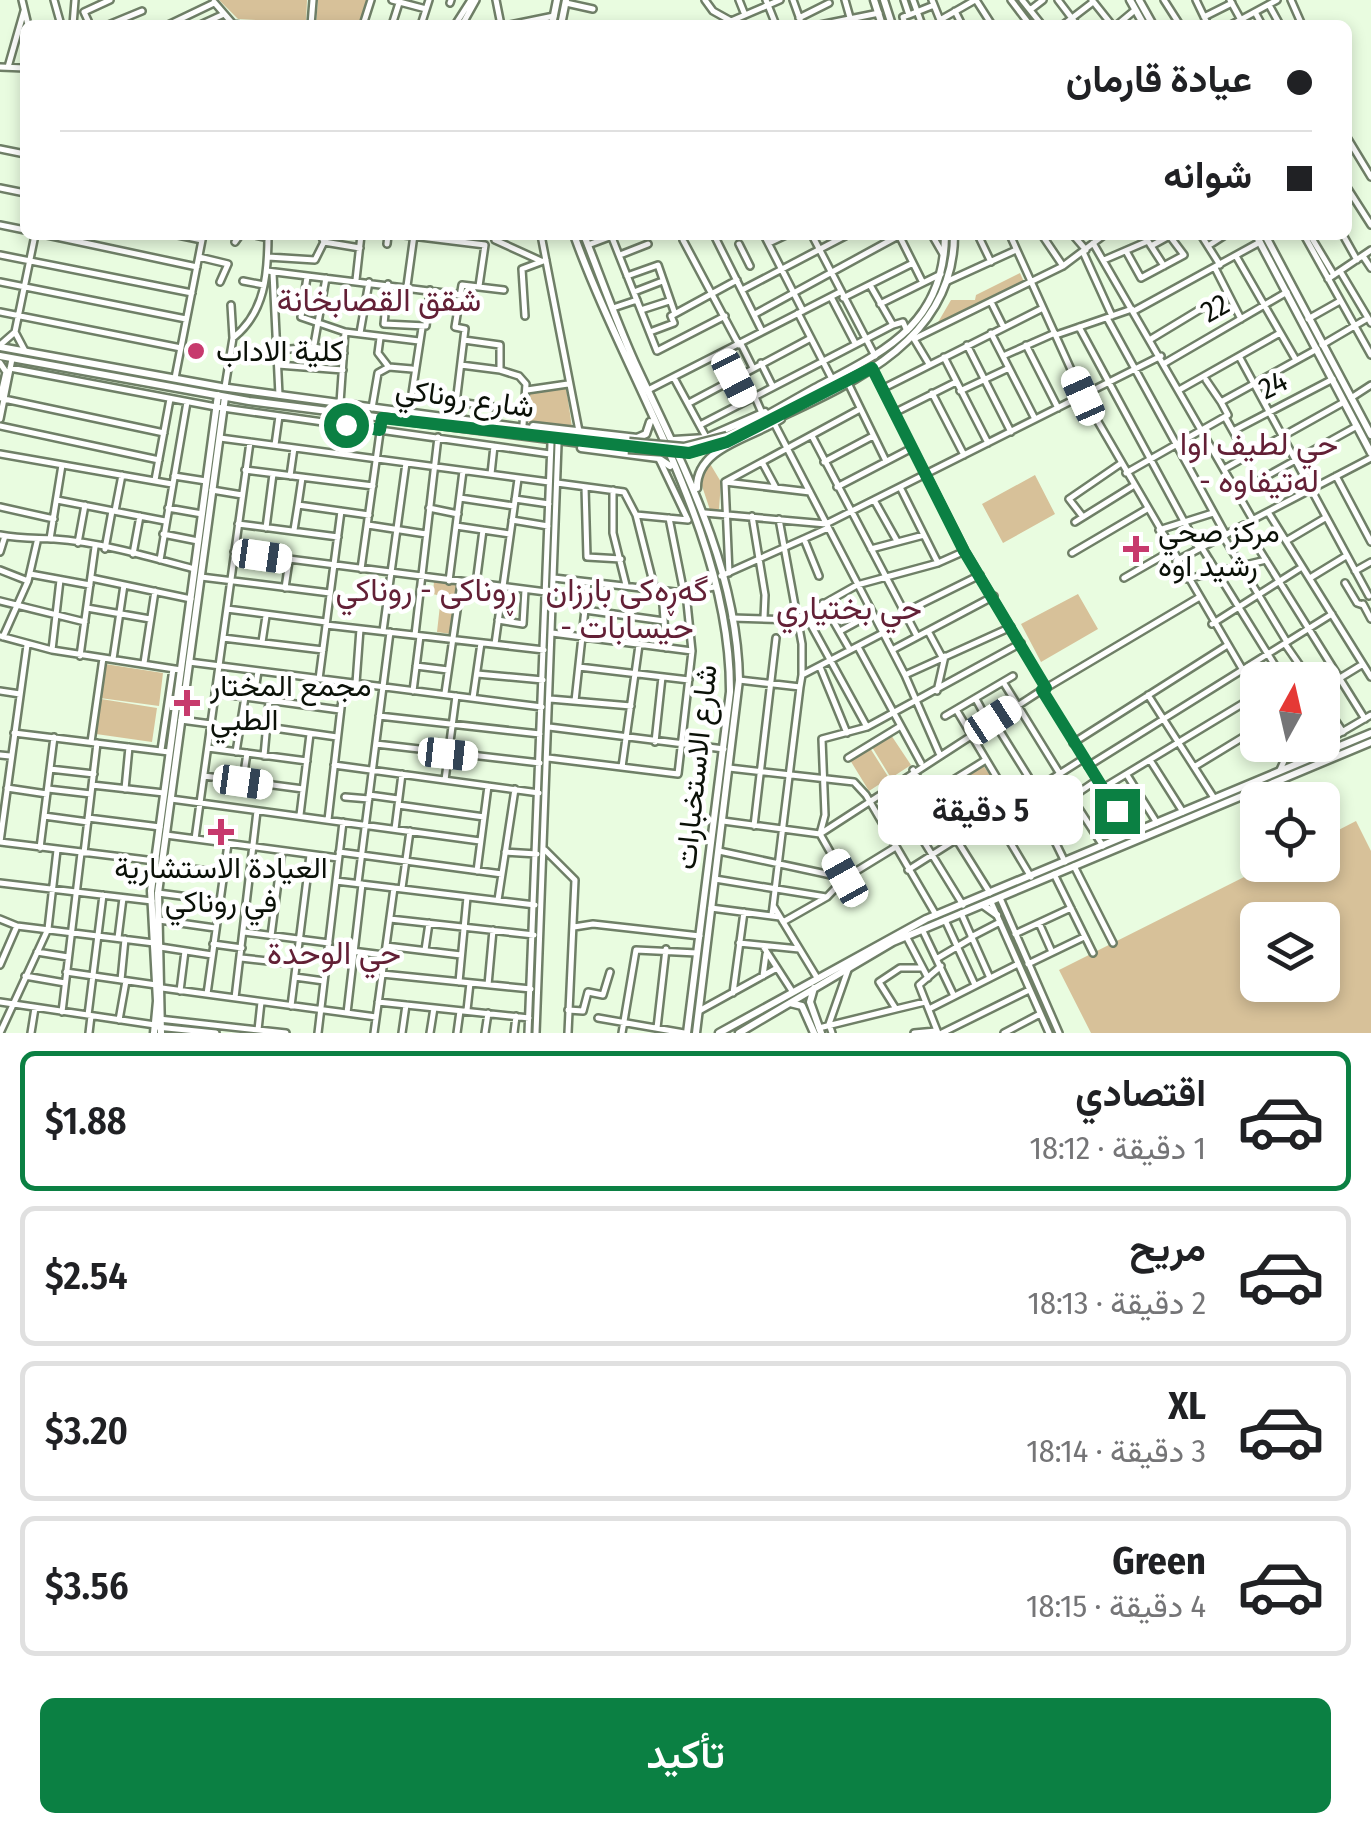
<!DOCTYPE html>
<html lang="ar">
<head>
<meta charset="utf-8">
<style>
  :root { --surface:#fff; --page:#f2f2f2; --text:#202124; --muted:#757577; --line:#e0e0e0; --accent:#0b8043 }
  body { margin:0; font-family:"Fira Sans Condensed",Vazirmatn,sans-serif; background:var(--page); color:var(--text); direction:rtl; height:100vh; display:flex; flex-direction:column; font-size:38px; white-space:nowrap }
  * { box-sizing:border-box; margin:0 }
  p { font-size:32px; color:var(--muted) }
  .icon { flex:none; width:55px; height:55px; fill:none; stroke:currentColor; stroke-width:2; stroke-linecap:round; stroke-linejoin:round }
  .map { position:relative; height:1033px; overflow:hidden; direction:ltr }
  .side { display:flex; flex-direction:column; background:var(--surface); flex:1 }
  .side>* { flex:none }
  .banner { position:absolute; left:20px; top:20px; width:1332px; height:220px; border-radius:15px; box-shadow:0 5px 15px #0003; direction:rtl; display:grid; align-content:center; height:220px; padding:0 40px; background:var(--surface) }
  .needle { width:65px; rotate:8deg }
  .buttons { position:absolute; left:1240px; top:662px; display:grid; gap:20px }
  .buttons a { display:grid; place-items:center; width:100px; height:100px; border-radius:15px; background:var(--surface); box-shadow:0 5px 15px #0003; font-size:50px }
  .end { position:absolute; width:45px; height:45px; margin:-22px; border:12px solid #0b8043; background:#fff; box-shadow:0 0 0 5px #fff }
  .from { border-radius:50% }
  .bubble { position:absolute; height:70px; border-radius:15px; background:var(--surface); box-shadow:0 5px 15px #0003; font-size:32px; font-weight:600; line-height:70px; text-align:center; direction:rtl }
  .car { position:absolute; width:30px; height:60px; margin:-30px -15px; border-radius:12px; box-shadow:0 0 8px 2px #0007; background:linear-gradient(#fff 24%,#345 0 40%,#fff 0 76%,#345 0 86%,#fff 0) }
  .banner b { display:flex; align-items:center; gap:35px; height:95px; font-size:38px }
  .banner b+b { border-top:2px solid var(--line) }
  .banner i { width:25px; height:25px; background:var(--text) }
  ul { padding:18px 0 0; list-style:none }
  li { display:flex; align-items:center; gap:30px; height:140px; margin:0 20px 15px; padding:0 20px; border:5px solid var(--line); border-radius:15px }
  li div { flex:1 }
  li b { display:block; font-size:38px }
  li em { font-style:normal; font-weight:600 }
  li.active { border-color:var(--accent) }
  li>.icon { width:90px; height:90px; stroke-width:1.5 }
  .action { display:flex; gap:20px; margin-top:auto; padding:20px 40px }
  .action a { flex:1; height:115px; border-radius:15px; background:var(--accent); color:#fff; font-size:40px; font-weight:600; line-height:115px; text-align:center }
  .map>svg:first-child { display:block }
  .green { fill:#d7c199; fill-rule:evenodd }
  .lines { fill:none; stroke-linecap:round; stroke-linejoin:round }
  .minor-casing { stroke:#6f7f67; stroke-width:10 }
  .major-casing { stroke:#6f7f67; stroke-width:11 }
  .minor { stroke:#fff; stroke-width:5 }
  .major { stroke:#fff; stroke-width:6 }
  .major-bridge-casing { stroke:#6f7f67; stroke-width:11; stroke-linecap:butt }
  .major-bridge { stroke:#fff; stroke-width:6 }
  .route { stroke:#0b8043; stroke-width:12 }
  .poi-dot { fill:#c73a6d; stroke:#fff; stroke-width:4 }
  .labels { text-anchor:middle; stroke-width:9; stroke-linejoin:round; paint-order:stroke }
  .street-label { font-size:30px; fill:#0b1108; stroke:#fff }
  .poi-label { font-size:30px; fill:#0b1108; stroke:#fff; text-anchor:start }
  .neighbourhood-label { font-size:32px; fill:#632036; stroke:#fff }
</style>
</head>
<body>
<div class="map">
<svg width="1371" height="1033" viewBox="0 0 1371 1033">
  <rect width="100%" height="100%" fill="#e9fce0"/>
  <path class="green" d="M219 0H307L306 23 238 19Z
    M318 0H368L360 25H316Z
    M1020 273 1024 282 937 324 951 300H975L976 295Z
    M566 387 572 427 526 422 529 392Z
    M709 462 721 482 719 509 710 510 701 483Z
    M1035 475 1055 514 1003 543 982 504Z
    M434 581 458 584 451 634 437 632 441 596 433 594Z
    M1078 594 1098 629 1041 662 1021 624Z
    M105 664 163 673 159 706 100 698Z
    M101 699 157 708 152 742 96 734Z
    M891 735 911 765 891 778 872 747Z
    M870 748 889 778 869 791 850 760Z
    M983 765 992 778 942 810 933 796Z
    M1356 821 1371 851V1033H1091L1059 970 1268 865H1322L1323 838ZM1258 920H1322V985H1258Z"/>
  <g class="lines">
    <g class="minor-casing">
      <path id="minor" d="M22 0 28 25
        M54 0 61 25
        M392 0 426 9
        M496 0 501 25
        M705 0 713 11 731 21
        M739 0 745 15
        M766 0 776 25
        M793 0 802 25
        M845 0 851 21
        M904 0 909 15 903 17 905 25
        M913 0 922 25
        M932 0 942 25
        M976 0 992 25
        M1011 0 1030 25
        M1022 0 1042 25
        M1058 0 1077 25
        M1092 0 1112 25
        M1164 0 1180 25
        M1196 0 1208 25
        M1230 0 1241 20
        M1291 0 1302 25
        M214 2 233 24 240 25
        M450 3 451 0
        M566 3 593 9
        M1269 5 1280 25
        M1030 10 1043 0
        M955 11 962 25
        M1255 12 1262 25
        M909 15 934 5
        M1204 17 1232 3
        M799 18 829 3
        M940 20 975 0
        M731 21 780 0
        M73 25 75 0
        M90 25 84 12 110 0
        M108 25 142 11
        M168 25 214 3
        M200 25 224 14
        M311 25 313 0
        M363 25 371 0
        M392 25 399 3
        M421 25 429 0
        M455 25 471 0
        M462 25 476 0
        M510 25 554 16
        M820 25 879 13
        M1063 25 1093 2
        M1117 25 1135 10
        M1231 25 1277 0
        M0 67 25 68
        M8 67 24 11
        M1348 139 1371 177
        M0 149 25 154
        M0 188 25 193
        M1348 189 1371 225
        M0 225 25 230
        M47 235 197 267
        M178 235 202 240
        M255 235 268 238
        M404 235 485 245 479 286
        M541 235 579 431
        M611 235 657 351 725 316
        M686 235 683 240 739 345
        M714 235 762 331
        M764 235 803 311
        M812 235 875 356
        M899 235 922 281
        M932 235 943 254
        M978 235 991 262
        M1010 235 1083 396 1258 696
        M1042 235 1063 266
        M1073 235 1086 250
        M1144 235 1164 266
        M1201 235 1220 265
        M1304 235 1371 355
        M1310 235 1334 275
        M1343 235 1357 260
        M495 240 541 261
        M235 242 240 235
        M324 242 360 248
        M769 243 786 235
        M1093 243 1253 520
        M387 244 388 235
        M739 244 750 266
        M588 245 612 236
        M1151 246 1171 235
        M1208 246 1225 235
        M1126 251 1141 278 1184 255 1169 235
        M1083 252 1112 316
        M0 255 192 293
        M620 255 648 244
        M1236 256 1296 360
        M1363 256 1371 268
        M199 257 228 264 220 282
        M268 257 315 260 324 242 321 235
        M1104 260 1148 241
        M1215 268 1241 319
        M267 271 461 295
        M1340 271 1371 323
        M273 273 279 395
        M627 276 658 265 675 314
        M307 277 301 317 345 332 419 341
        M1328 279 1371 250
        M356 280 361 235
        M243 281 264 285
        M948 281 1016 250
        M0 282 186 319
        M388 284 384 324 426 326 430 290
        M870 285 893 325
        M407 286 414 235
        M742 290 847 235
        M634 292 660 282
        M831 297 855 343
        M843 298 913 263
        M991 302 1003 326
        M880 304 941 274
        M231 305 233 338
        M613 308 637 300
        M641 310 669 301
        M1134 311 1260 242
        M0 312 181 348
        M798 313 832 379
        M755 314 900 235
        M525 316 522 269 546 260
        M1107 318 1226 535
        M1308 319 1340 301
        M1079 327 1199 549
        M650 332 674 323 671 316 737 280
        M360 333 369 282
        M991 333 1035 419
        M1056 335 1132 309
        M380 338 378 353 388 366
        M1151 339 1227 293
        M464 340 500 345V370L519 376 526 384 523 425
        M741 344 753 368
        M0 345 15 332
        M967 345 1011 432
        M1026 345 1058 408
        M1322 345 1368 318
        M278 350 314 347 344 353
        M25 351 15 332 35 235
        M1003 356 1055 333
        M944 357 988 443
        M1240 358 1369 596
        M0 363 6 372 0 398
        M761 363 773 387
        M1165 363 1287 292
        M929 364 914 339 1063 266 1104 235
        M278 365 343 370
        M461 365 500 370
        M310 367 326 278
        M10 368 216 407 550 454
        M872 368 965 551 1046 688 1042 690 1131 833
        M175 378 203 235
        M674 378 706 437
        M734 378 746 401
        M1206 380 1221 402
        M848 383 886 461
        M225 387 233 338C265 313 268 274 268 235
        M882 389 1043 308
        M527 390 568 384
        M648 390 840 292
        M1179 390 1280 333
        M960 391 1009 368
        M932 393 964 455
        M755 397 762 413
        M1351 398 1371 385
        M4 399 164 433
        M458 402 524 411
        M340 403 345 332
        M689 403 811 338
        M372 408 378 373 389 367 412 369
        M409 413 422 328
        M894 413 956 382
        M1225 417 1247 456
        M0 419 12 359
        M454 420 465 329 455 327 462 285 504 290
        M774 423 905 675 939 753
        M700 425 893 325 903 322 907 331
        M0 426 159 460
        M1233 431 1333 379
        M812 436 917 636
        M220 438 549 482
        M275 445 279 416
        M0 454 172 484
        M659 459 688 520
        M762 462 776 488
        M824 462 873 436
        M1224 469 1344 402
        M245 470 373 486
        M1126 473 1228 415 1221 402 1317 349
        M491 474 494 446
        M174 476 206 481
        M290 476 294 448
        M1336 476 1371 542
        M155 480 170 399
        M725 482 860 409
        M725 482 729 573
        M725 482 810 492
        M557 483 624 492 636 515 655 590
        M585 487 587 557 621 559
        M837 487 912 448
        M900 487 938 563
        M212 490 242 495
        M613 490V533L626 585
        M1238 492 1357 426
        M460 498 514 506
        M515 499 549 504
        M57 500 165 521
        M874 500 897 541
        M298 505 302 478
        M0 507 54 519
        M168 508 202 514
        M429 508 458 514
        M115 511 122 475
        M1268 512 1371 677
        M705 513 826 524 1161 356
        M636 515 688 520
        M752 516 765 595 764 618
        M1083 517 1069 499 1120 464
        M669 518 684 593
        M779 519 802 644V675
        M1254 519 1371 458
        M512 520 548 526
        M1075 522 1133 486
        M238 524 338 537
        M368 525 426 534
        M1244 525 1365 719
        M456 526 510 534
        M266 528 273 474
        M294 530 298 505 369 515
        M1159 530 1213 513
        M163 534 198 541
        M0 535C20 539 35 538 54 539 100 542 150 557 194 569
        M1223 536 1287 642
        M50 539 62 465
        M804 539 819 576
        M1286 541 1325 518
        M78 543 85 505
        M1202 548 1284 680
        M105 549 112 511
        M871 549 924 535
        M0 552 5 536
        M234 552 546 592
        M1072 553 1147 509
        M133 554 140 516
        M160 560 187 402
        M1176 561 1244 525
        M361 569 382 418
        M0 570 28 581
        M1355 571 1371 562
        M30 574 90 585
        M721 576 828 528
        M201 577 330 593
        M91 578 191 599
        M554 578 684 593 714 587
        M1124 578 1171 551
        M1310 578 1346 556
        M1187 579 1266 560
        M449 581 463 471
        M1345 583 1357 603 1363 605
        M476 584 483 530
        M285 588 289 561
        M662 591 666 648
        M0 601 85 622
        M823 603 850 650
        M1363 604 1371 619
        M87 608 150 619
        M227 609 326 622
        M585 610 664 621
        M905 612 980 575
        M805 614 867 727
        M732 618 795 620 857 585 938 563 965 551
        M498 620 523 624 525 590
        M1212 624 1302 567
        M326 625 544 650
        M383 631 406 463
        M840 631 873 613
        M928 631 942 657
        M552 633 692 651
        M415 635 438 437
        M0 636 52 650 181 670
        M3 637 28 581 37 542
        M223 638 323 650
        M262 642 266 616
        M495 644 518 479
        M1285 644 1310 680
        M27 645 0 842 155 861
        M858 647 921 763
        M52 650 60 580
        M892 650 994 596
        M80 656 95 547
        M113 659 124 585
        M189 662 542 707
        M144 663 155 591
        M416 666 448 670
        M579 667 689 680
        M820 667 847 733
        M477 674 543 680
        M905 675 1011 627
        M319 679 341 511
        M739 680 800 687 802 675 883 633
        M356 683 360 629
        M1005 685 1060 774
        M1046 688 1198 598
        M1322 689 1363 664
        M0 691 20 694
        M413 691 420 636
        M937 691 945 656
        M215 693 340 710
        M445 693 461 583
        M1148 695 1214 798
        M254 698 258 671
        M473 698 481 643
        M550 699 631 706
        M1322 700 1343 732
        M575 701 588 582
        M977 701 989 723
        M304 705 308 679
        M957 711 1012 803
        M379 716 540 734
        M945 716 1013 676
        M181 720 211 724
        M993 720 1036 789
        M267 727 337 737
        M549 727 724 749
        M14 733 169 752
        M91 742 103 658
        M655 742 662 677
        M1073 743 1226 646
        M1323 743 1371 715
        M376 744 540 763
        M1290 745 1307 759
        M208 748 307 761
        M161 750 173 669
        M236 752 245 697
        M0 755 10 756
        M264 756 269 701
        M548 758 678 774 692 651 686 593
        M848 758 899 727
        M1150 760 1183 812
        M334 765 539 793
        M1088 766 1332 614
        M622 767 639 645
        M1194 767 1258 728
        M729 768 854 782 866 795 936 915
        M50 769 94 774
        M913 770 990 893
        M1280 770 1291 745
        M1127 775 1157 823
        M204 776 303 789
        M243 780 247 753
        M445 780 456 696
        M92 785 164 793
        M889 785 963 905
        M7 788 47 794
        M1103 788 1257 695
        M48 789 91 794
        M125 789 129 747
        M369 795 398 799
        M929 795 984 761
        M345 797 369 799
        M1072 798 1103 846
        M171 799 480 841
        M398 805 484 817
        M941 814 995 779
        M300 815 310 734
        M994 815 1031 877
        M44 816 88 822
        M1043 817 1097 780
        M88 818 160 827
        M328 820 344 682
        M723 821 820 834 1042 690
        M754 826 776 638
        M395 829 402 774
        M166 835 338 858
        M1008 838 1043 817 1065 862
        M195 839 250 442
        M40 848 54 737
        M545 850 575 880 568 1033
        M719 851 845 878 894 848
        M339 852 502 874
        M505 852 537 854
        M84 853 97 743
        M161 865 224 873
        M1074 866 1113 943
        M908 870 1083 759
        M477 871 488 786
        M1054 874 1093 953
        M715 879 826 897
        M336 881 535 905
        M0 883 152 901
        M358 883 390 632
        M402 888 410 831
        M158 893 219 901
        M1000 898 1059 1033
        M498 900 515 789
        M991 902 1049 1033
        M774 907 816 976
        M711 908 780 917
        M961 913 990 978
        M772 915 800 687
        M0 919 17 926 154 943
        M390 919 534 935
        M159 920 215 928
        M945 920 975 985
        M783 922 827 897 845 878 820 834 825 815 822 739 867 727 1021 643
        M1039 923 1052 952
        M574 927 593 924 700 936
        M922 929 954 996
        M244 932 329 943
        M1015 934 1071 908
        M271 936 282 851
        M906 936 928 978
        M971 937 1000 922
        M118 938 123 898
        M739 943 799 949
        M213 944 242 948
        M386 946 461 955
        M763 946 792 991
        M160 947 212 955
        M328 948 384 955
        M425 950 429 923
        M37 952 68 957
        M241 958 296 964
        M938 958 972 938
        M1028 964 1084 937
        M0 965 17 926
        M922 968H900L879 982 896 1009 925 1002
        M66 972 156 985
        M382 974 531 989
        M25 976 65 983
        M763 976 766 954
        M295 977 324 981
        M121 980 125 939
        M459 982 467 897
        M488 985 493 930
        M162 988 376 1017
        M180 991 185 951
        M733 993 744 912
        M207 994 228 844
        M235 998 257 811
        M0 1002 155 1025
        M378 1002 529 1018
        M291 1006 310 855
        M929 1009 1018 964
        M467 1010 470 983
        M568 1010 583 1011 588 992 603 995 610 972
        M699 1011 777 968
        M62 1012 81 853
        M347 1013 362 884
        M88 1015 103 895
        M598 1018 684 1033
        M159 1019 286 1033
        M119 1020 126 981
        M157 1027 216 1033
        M657 1028 666 949
        M819 1028 896 1009
        M258 1030 261 1002
        M0 1033 48 929 57 850
        M31 1033 35 1008
        M89 1033 91 1016
        M318 1033 343 822
        M374 1033 394 888
        M402 1033 406 1005
        M430 1033 434 1008
        M457 1033 460 1011
        M485 1033 488 1013
        M514 1033 516 1016
        M528 1033 551 443
        M536 1033 558 444
        M622 1033 636 950 697 953
        M832 1033 829 1024 849 967
        M914 1033 936 1031
        M938 1033 919 985 941 966
        M942 1033 1029 990
        M1004 1033 1040 1014"/>
    </g>
    <g class="major-casing">
      <path id="major" d="M874 0 882 25
        M884 0 892 25
        M1130 0 1144 25
        M1139 0 1153 25
        M552 25 557 0
        M561 25 566 0
        M574 235C627 382 731 534 730 692L687 1033
        M584 235C601 278 616 321 635 363 682 464 737 566 739 680L696 1033
        M1256 235 1371 453
        M1265 235 1371 435
        M0 347 221 387 629 442
        M0 356 249 401 628 449
        M533 426 637 438 646 434 650 422
        M727 436C758 421 786 404 815 388 885 351 944 325 945 235
        M674 440 706 438 765 412
        M727 442C817 396 954 357 954 235
        M581 448 658 458 670 466
        M697 488C696 447 752 438 781 419
        M983 905 997 915
        M814 988 810 1002 821 1033
        M790 1003 802 1006 814 1033
        M154 1033 157 1001 151 891 218 395
        M161 1033 158 893 225 397
        M719 1033 926 919 1371 733
        M739 1033 893 942 1371 742"/>
    </g>
    <use href="#minor" class="minor"/>
    <use href="#major" class="major"/>
    <g class="major-bridge-casing">
      <path id="major-bridge" d="M629 442 684 447 727 436
        M628 449 689 453 727 442"/>
    </g>
    <use href="#major-bridge" class="major-bridge"/>
  </g>
  <g class="lines">
    <path class="route" d="M346 425 380 430 382 418 689 453 727 442 872 368 964 551 1046 688 1042 690 1117 811"/>
  </g>
  <g class="poi-dot">
    <circle cx="196" cy="351" r="10"/>
    <path d="M1131 534h10v10h10v10h-10v10h-10v-10h-10v-10h10z"/>
    <path d="M182 688h10v10h10v10h-10v10h-10v-10h-10v-10h10z"/>
    <path d="M216 817h10v10h10v10h-10v10h-10v-10h-10v-10h10z"/>
  </g>
  <g class="labels">
    <g class="street-label">
      <text transform="translate(1215 308) rotate(-30)" y="10">22</text>
      <text transform="translate(1273 385) rotate(-27)" y="10">24</text>
      <text transform="translate(465 398) rotate(8)" y="10">شارع روناكي</text>
      <text transform="translate(696 767) rotate(-84)" y="10">شارع الاستخبارات</text>
    </g>
    <g class="poi-label">
      <text x="216" y="361">كلية الاداب</text>
      <text x="1158" y="542">مركز صحي<tspan x="1158" dy="34">رشيد اوه</tspan></text>
      <text x="210" y="696">مجمع المختار<tspan x="210" dy="34">الطبي</tspan></text>
      <text x="221" y="878" text-anchor="middle">العيادة الاستشارية<tspan x="221" dy="34">في روناكي</tspan></text>
    </g>
    <g class="neighbourhood-label">
      <text x="379" y="311">شقق القصابخانة</text>
      <text x="1259" y="455">حي لطيف اوا<tspan x="1259" dy="37">- لەتیفاوە</tspan></text>
      <text x="426" y="601">ڕوناکی - روناكي</text>
      <text x="627" y="601">گەڕەکی بارزان<tspan x="627" dy="37">- حیسابات</tspan></text>
      <text x="849" y="619">حي بختياري</text>
      <text x="334" y="964">حي الوحدة</text>
    </g>
  </g>
</svg>
<div class="buttons">
<a><svg class="needle" viewBox="-14 -14 28 28"><path d="M0-13l5 13h-10z" fill="#e53935"/><path d="M0 13l5-13h-10z" fill="#757577"/></svg></a>
<a><svg class="icon" aria-label="locate" viewBox="0 0 24 24"><circle cx="12" cy="12" r="6"/><path d="M12 2v4M12 18v4M2 12h4M18 12h4"/></svg></a>
<a><svg class="icon" aria-label="layers" viewBox="0 0 24 24"><path d="M12 4l9 5-9 5-9-5zM3 14l9 5 9-5"/></svg></a>
</div>
<i class="end from" style="left:346px;top:425px"></i>
<i class="end" style="left:1117px;top:811px"></i>
<div class="bubble" style="left:878px;top:775px;width:205px">5 دقيقة</div>
<i class="car" style="left:734px;top:378px;rotate:153deg"></i>
<i class="car" style="left:1083px;top:396px;rotate:336deg"></i>
<i class="car" style="left:262px;top:556px;rotate:98deg"></i>
<i class="car" style="left:993px;top:720px;rotate:57deg"></i>
<i class="car" style="left:448px;top:754px;rotate:96deg"></i>
<i class="car" style="left:243px;top:782px;rotate:98deg"></i>
<i class="car" style="left:845px;top:878px;rotate:331deg"></i>
<div class="banner">
<b><i class="from"></i>عيادة قارمان</b>
<b><i></i>شوانە</b>
</div>
</div>
<section class="side">
<ul>
<li class="active"><svg class="icon" aria-label="car" viewBox="0 0 24 24"><path d="M5 17H2v-5l4-1 3-4h7l3 4 3 1v5h-3M9 17h6M6 11h13"/><circle cx="7" cy="17" r="2"/><circle cx="17" cy="17" r="2"/></svg><div><b>اقتصادي</b><p>1 دقيقة · 18:12</p></div><em>$1.88</em></li>
<li><svg class="icon" aria-label="car" viewBox="0 0 24 24"><path d="M5 17H2v-5l4-1 3-4h7l3 4 3 1v5h-3M9 17h6M6 11h13"/><circle cx="7" cy="17" r="2"/><circle cx="17" cy="17" r="2"/></svg><div><b>مريح</b><p>2 دقيقة · 18:13</p></div><em>$2.54</em></li>
<li><svg class="icon" aria-label="car" viewBox="0 0 24 24"><path d="M5 17H2v-5l4-1 3-4h7l3 4 3 1v5h-3M9 17h6M6 11h13"/><circle cx="7" cy="17" r="2"/><circle cx="17" cy="17" r="2"/></svg><div><b>XL</b><p>3 دقيقة · 18:14</p></div><em>$3.20</em></li>
<li><svg class="icon" aria-label="car" viewBox="0 0 24 24"><path d="M5 17H2v-5l4-1 3-4h7l3 4 3 1v5h-3M9 17h6M6 11h13"/><circle cx="7" cy="17" r="2"/><circle cx="17" cy="17" r="2"/></svg><div><b>Green</b><p>4 دقيقة · 18:15</p></div><em>$3.56</em></li>
</ul>
<div class="action"><a>تأكيد</a></div>
</section>
</body>
</html>
